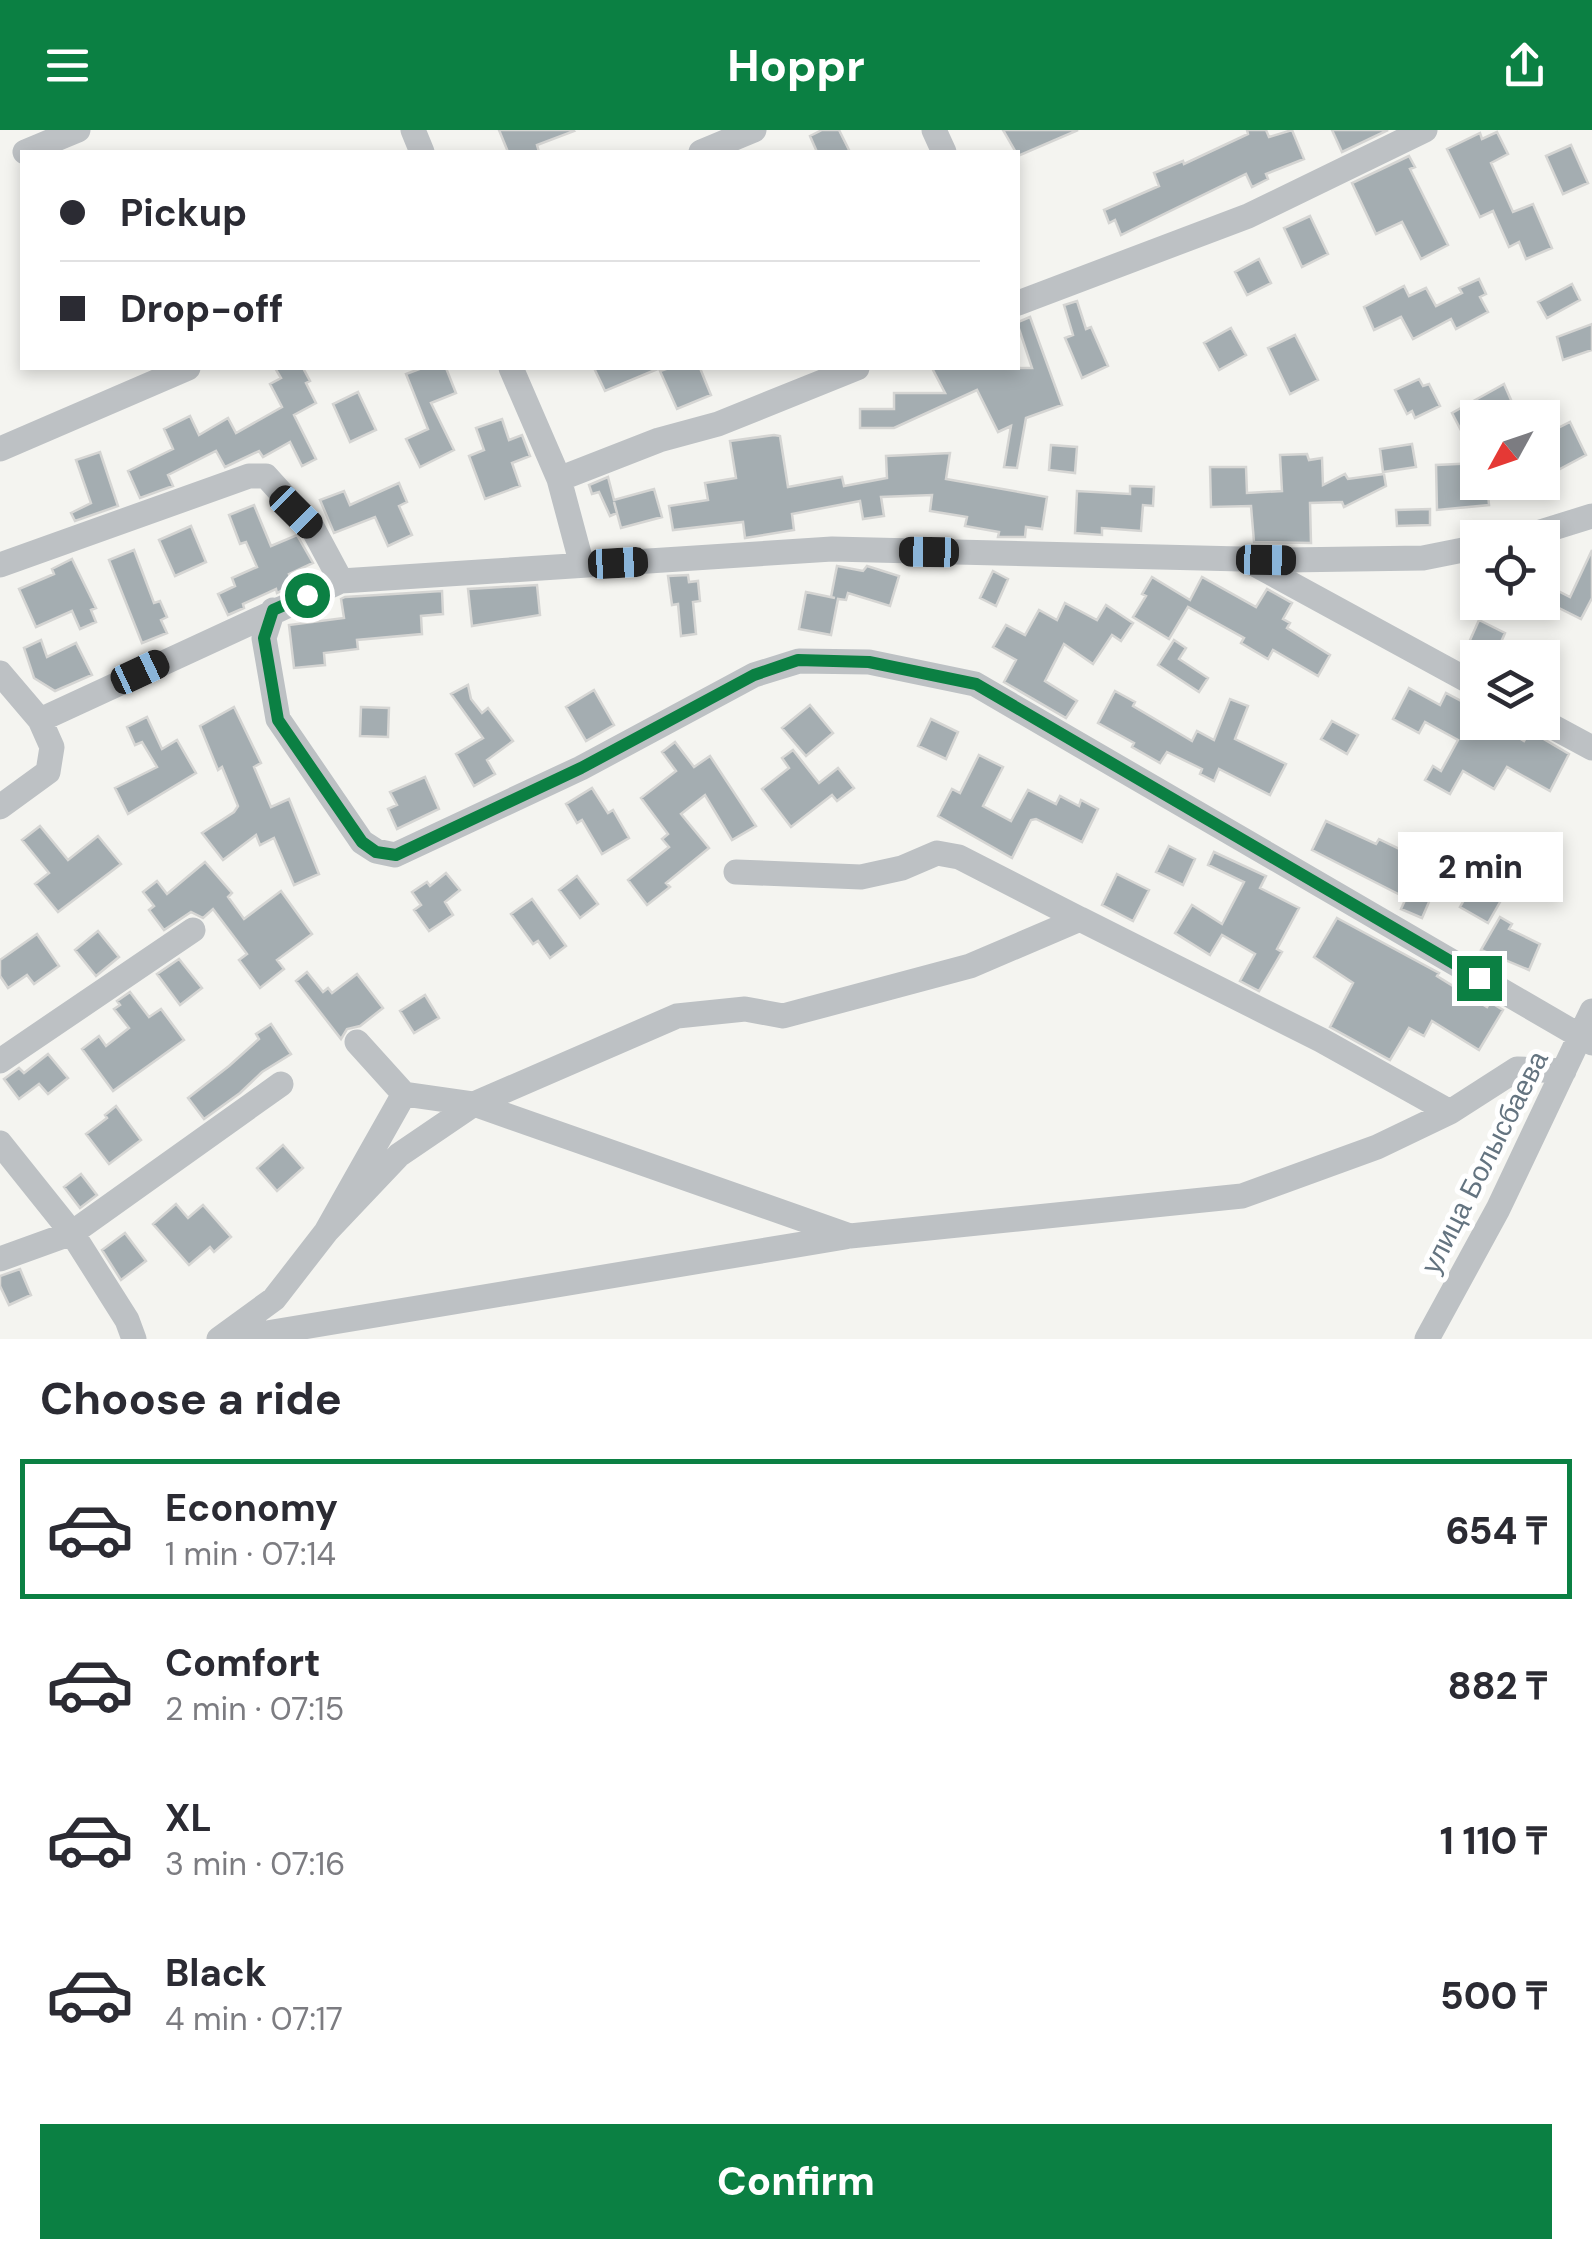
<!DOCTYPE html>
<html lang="en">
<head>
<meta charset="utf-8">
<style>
  :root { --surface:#fff; --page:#f7f7f7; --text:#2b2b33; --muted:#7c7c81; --line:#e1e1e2; --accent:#0b8043 }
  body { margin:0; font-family:"DM Sans",sans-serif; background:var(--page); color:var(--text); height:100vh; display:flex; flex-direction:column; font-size:38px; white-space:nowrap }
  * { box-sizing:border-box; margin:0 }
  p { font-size:32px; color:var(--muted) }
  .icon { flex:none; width:55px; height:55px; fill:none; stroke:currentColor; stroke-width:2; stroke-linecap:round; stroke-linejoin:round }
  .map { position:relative; height:1209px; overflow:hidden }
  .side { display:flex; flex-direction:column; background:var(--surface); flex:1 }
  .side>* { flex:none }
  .top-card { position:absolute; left:20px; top:20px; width:1000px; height:220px; border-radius:0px; box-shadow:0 5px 15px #0003; display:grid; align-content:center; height:220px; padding:0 40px; background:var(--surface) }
  .needle { width:65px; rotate:230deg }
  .tools { position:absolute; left:1460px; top:270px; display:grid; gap:20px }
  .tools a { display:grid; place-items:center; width:100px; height:100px; border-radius:0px; background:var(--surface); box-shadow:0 5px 15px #0003; font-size:50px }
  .end { position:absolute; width:45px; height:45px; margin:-22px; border:12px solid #0b8043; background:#fff; box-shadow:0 0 0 5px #fff }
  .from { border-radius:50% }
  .bubble { position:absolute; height:70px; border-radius:0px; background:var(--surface); box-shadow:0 5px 15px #0003; font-size:32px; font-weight:800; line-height:70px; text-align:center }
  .car { position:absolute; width:30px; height:60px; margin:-30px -15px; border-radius:12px; box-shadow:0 0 8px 2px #0007; background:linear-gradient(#222 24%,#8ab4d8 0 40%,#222 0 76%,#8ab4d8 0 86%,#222 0) }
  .top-card b { display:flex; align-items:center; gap:35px; height:95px; font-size:38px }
  .top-card b+b { border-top:2px solid var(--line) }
  .top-card i { width:25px; height:25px; background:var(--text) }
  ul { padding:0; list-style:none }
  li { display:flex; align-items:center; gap:30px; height:140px; margin:0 20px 15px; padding:0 20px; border:5px solid transparent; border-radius:0px }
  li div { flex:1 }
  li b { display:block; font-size:38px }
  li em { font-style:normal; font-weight:800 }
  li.on { border-color:var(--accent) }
  li>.icon { width:90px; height:90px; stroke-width:1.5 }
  h2 { padding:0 40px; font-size:45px; line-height:120px }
  .button { display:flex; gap:20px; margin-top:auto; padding:20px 40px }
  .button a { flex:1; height:115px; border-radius:0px; background:var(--accent); color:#fff; font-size:40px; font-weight:800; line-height:115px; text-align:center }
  header { display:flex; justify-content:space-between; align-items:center; height:130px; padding:0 40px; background:var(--accent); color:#fff; font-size:45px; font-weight:800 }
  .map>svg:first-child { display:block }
  .building { fill:#a4adb1; stroke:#d5d5d3; stroke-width:2.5 }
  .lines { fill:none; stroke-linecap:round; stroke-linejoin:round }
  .minor { stroke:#bdc1c4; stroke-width:25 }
  .route { stroke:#0b8043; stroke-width:12 }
  .labels { text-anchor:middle; stroke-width:10; stroke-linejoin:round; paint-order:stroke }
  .street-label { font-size:28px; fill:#647480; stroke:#fff }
</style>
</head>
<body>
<header><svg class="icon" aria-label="menu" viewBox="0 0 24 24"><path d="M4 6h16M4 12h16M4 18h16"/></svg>Hoppr<svg class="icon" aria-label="share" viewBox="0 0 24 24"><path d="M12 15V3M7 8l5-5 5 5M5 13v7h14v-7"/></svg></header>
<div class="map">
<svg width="1592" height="1209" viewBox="0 0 1592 1209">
  <rect width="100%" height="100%" fill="#f4f4f0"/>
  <path class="building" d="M499 0H573L574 1 537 15 539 22H508Z
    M822 0H839L850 22H817L810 6Z
    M1003 0H1078L1018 26Z
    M1247 0H1266L1269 7 1292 0 1304 29 1266 44 1268 49 1252 57 1246 44 1121 105 1115 90 1109 93 1104 80 1159 56 1154 43 1183 31 1184 34 1248 4Z
    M1332 0H1388L1342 22Z
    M1497 2 1508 24 1491 33 1513 82 1533 74 1552 118 1526 129 1519 112 1509 117 1493 81 1480 87 1447 19 1480 3 1482 9Z
    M1571 15 1588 53 1563 64 1546 26Z
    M1409 26 1415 37 1410 39 1448 115 1421 129 1402 92 1376 104 1352 53Z
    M1310 86 1328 124 1302 137 1284 98Z
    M1259 129 1271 153 1247 165 1235 142Z
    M1479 149 1486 164 1480 167 1488 182 1456 199 1451 189 1413 209 1401 187 1374 200 1364 177 1404 156 1409 166 1426 158 1436 176 1462 163 1459 158Z
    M1572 154 1580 170 1547 188 1538 172Z
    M1077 171 1086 199 1091 197 1108 236 1082 248 1065 208 1073 205 1064 175Z
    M1030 187 1062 275 1026 288 1017 338 1004 337 1011 296 998 302 977 260 894 298H860V279H894V263H945L932 238H1032L1018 196V192Z
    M1592 194V220L1563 230 1557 207Z
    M1231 198 1246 225 1219 240 1204 213Z
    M1295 205 1318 250 1290 264 1268 218Z
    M275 238H303L310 251 306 253 316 273 294 285 316 329 302 336 290 312 263 327 259 321 225 337 216 321 168 345 173 356 140 368 128 341 173 319 164 299 190 286 199 305 228 288 236 303 282 277 270 254 281 248Z
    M422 238H446L456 263 431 273 454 320 420 337 406 309 428 299 406 244Z
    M594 238H660L605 261Z
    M669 238H700L711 265 677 279 660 241Z
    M1419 249 1423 256 1429 254 1440 276 1415 288 1412 281 1407 284 1395 260Z
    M1504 254 1511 270 1486 282 1489 288H1478V299L1464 306 1452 283Z
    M358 262 376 300 350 312 333 274Z
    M502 289 509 310 522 305 530 326 512 333 520 356 485 369 469 326 484 320 476 298Z
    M1570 292 1586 325 1558 340 1542 306Z
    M774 305 780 306 788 357 842 347 844 356 887 348 886 326 950 323 946 349 1047 367 1042 399 1026 397 1025 407H998L999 402 965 396 967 387 930 381 932 365 881 367 884 386 863 389 860 371 792 384 794 400 745 408 743 392 673 400 669 376 708 370 705 353 736 348 730 311Z
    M1412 314 1416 337 1383 342 1380 319Z
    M1051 315 1077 317 1075 343 1049 340Z
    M100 322 118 376 75 391 71 383 91 373 76 330Z
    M1307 324 1309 330 1322 328 1323 355 1345 344 1348 349 1384 344 1386 356 1344 377 1342 372 1310 373 1311 413 1254 412 1251 376 1211 377 1210 337H1246L1247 363 1282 361 1280 325Z
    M1478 333V352H1487L1489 375 1437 380 1436 335Z
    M608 347 614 370 654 359 662 387 621 398 614 372 617 383 610 386 599 362 592 364 589 355Z
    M399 353 407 372 399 376 412 405 388 416 375 387 334 403 320 370 344 361 350 375Z
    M1130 356 1154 357 1153 376 1143 375 1141 401 1102 398V405L1075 403 1077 361 1130 364Z
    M254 375 271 416 297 405 313 433 289 444 294 455 277 463 276 459 243 474 244 478 228 485 218 464 235 456 232 448 257 437 246 412 240 414 229 385Z
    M1430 379V395L1397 396 1396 380Z
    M191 396 206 432 175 446 159 410Z
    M134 420 154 473 160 471 167 487 161 490 167 503 142 513 109 430Z
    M1592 420V468L1581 489 1549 473 1556 460 1570 467Z
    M72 429 96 478 91 480 96 492 80 499 72 481 36 497 19 459 54 444 52 439Z
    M837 436 863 441 867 436 899 446 890 476 848 463 846 470 838 469 831 505 799 499 806 462 835 468 831 467Z
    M993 441 1008 449 996 476 980 468Z
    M688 445 689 452 698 451 700 471 693 472 696 504 681 506 678 474 672 475 668 446Z
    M1152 447 1190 470 1202 447 1256 477 1267 459 1292 473 1283 489 1290 493 1287 498 1330 525 1318 546 1273 520 1268 529 1241 513 1244 508 1188 477 1169 509 1133 487 1146 466 1142 464Z
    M537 455 540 485 472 496 468 459Z
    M442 461 443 484 421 486 422 504 357 510 358 519 324 523 325 535 294 538 289 495 344 488 341 469 345 467Z
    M1065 473 1097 490 1106 475 1133 493 1121 511 1112 505 1093 534 1064 514 1045 551 1077 571 1066 588 1004 552 1016 530 993 517 1006 495 1025 505 1039 480 1057 490Z
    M1479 490 1505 503 1494 528H1462Z
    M41 510 47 527 76 513 92 545 55 561 34 548 24 518Z
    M1174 510 1186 518 1179 529 1208 548 1199 562 1158 535Z
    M468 555 471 569 482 583 488 578 513 611 487 630 495 644 474 656 456 624 483 608 451 564Z
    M1409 558 1440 575 1446 563 1478 580V592H1493L1524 611 1530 601 1569 624 1550 661 1507 637 1494 659 1463 641 1450 664 1425 650 1433 636 1441 641 1458 610 1425 592 1419 603 1393 589Z
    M594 560 614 595 586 611 566 577Z
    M1115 561 1135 572 1133 576 1192 611 1197 601 1214 610 1230 569 1248 576 1235 609 1286 634 1270 665 1219 639 1214 651 1200 644 1202 639 1167 622 1160 633 1132 617 1134 613 1098 593Z
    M810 575 833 603 806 626 782 598Z
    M234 577 261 633 254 637 271 677 289 669 319 744 294 755 274 708 260 715 256 705 223 730 202 703 234 682 238 676 222 637 218 640 200 596Z
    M361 577 389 578 388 607 360 606Z
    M147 587 162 619 177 610 196 643 128 684 115 658 157 637 142 612 135 615 127 597Z
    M931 589 958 602 946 629 918 616Z
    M1332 591 1358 605 1347 624 1321 609Z
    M675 612 694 637 710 626 756 696 732 710 705 665 681 684 709 718 666 753 670 757 647 775 628 750 669 717 662 709 668 704 641 668 676 641 662 622Z
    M793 620 819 653 838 638 854 658 837 671 832 665 791 697 762 659 789 638 782 628Z
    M979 625 1003 637 983 676 1011 691 1028 660 1056 674 1060 666 1079 676 1081 670 1098 679 1082 712 1036 689 1031 690 1012 728 938 686 952 659 960 663Z
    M425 647 439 679 397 699 388 679 397 675 390 662Z
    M592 658 608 683 613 680 629 708 602 724 582 690 577 693 566 674Z
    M1326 691 1376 714 1379 709 1408 723 1403 734 1439 749 1422 788 1401 779 1406 768 1312 720Z
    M40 696 68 730 98 706 121 734 58 782 35 754 49 743 22 710Z
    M1169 716 1195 729 1183 755 1156 742Z
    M1214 722 1266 746 1260 758 1299 778 1277 819 1282 822 1259 861 1240 851 1255 824 1222 805 1210 825 1175 803 1192 775 1222 794 1244 752 1208 735Z
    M205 732 232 763 228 767 244 789 281 761 312 804 277 830 284 839 260 858 239 830 247 824 213 779 203 788 191 782 164 800 149 780 154 776 143 762 157 751 167 764Z
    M446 743 460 760 445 772 453 785 429 801 414 780 421 775 412 762 427 752 430 756Z
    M1117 744 1149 760 1133 791 1102 775Z
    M577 746 598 774 580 788 559 760Z
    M1476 749 1504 765 1488 793 1460 777Z
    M532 769 566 816 550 828 538 811 533 814 511 784Z
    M1500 787 1512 794 1509 799 1540 814 1529 840 1481 820Z
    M1337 788 1439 843 1437 846 1487 877 1490 872 1503 880 1479 920 1432 891 1424 906 1409 898 1390 930 1330 897 1353 853 1314 827Z
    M98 801 119 827 96 846 75 820Z
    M37 804 59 836 34 854 27 845 8 858 0 846V830Z
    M179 829 202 858 180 875 157 844Z
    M307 842 323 862 328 858 332 863 357 844 383 878 360 896 347 899 341 909 296 851Z
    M130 862 149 887 161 879 184 910 113 961 82 919 99 906 106 916 129 898 114 879 120 875 117 871Z
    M425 865 439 888 414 903 400 881Z
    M271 894 291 924 262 942 240 963 204 989 188 968 229 936 259 909 256 904Z
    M48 924 68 948 48 964 39 954 19 969 4 949 19 938 24 943Z
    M116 976 141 1010 109 1034 86 1004 107 988 105 985Z
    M283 1015 303 1038 277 1061 257 1038Z
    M81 1044 97 1065 80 1078 64 1057Z
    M176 1074 188 1088 203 1075 231 1107 214 1122 210 1117 189 1135 153 1094Z
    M125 1103 146 1131 121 1150 102 1120Z
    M20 1139 31 1165 9 1175 0 1156V1146Z"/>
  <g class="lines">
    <path class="minor" d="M413 0 422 22
      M934 0 944 22
      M25 22 78 0
      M701 22 754 0
      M1018 173 1248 86 1425 0
      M511 238 559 349 582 435
      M0 319 188 238
      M559 349 659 310 718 294 857 238
      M1521 408 1592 386
      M1249 431 1478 556
      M0 435 249 346H266L312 397 341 451
      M273 480 264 508 278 589 362 712 376 721 395 725 581 638 754 545 799 531 869 532 975 554 1592 913
      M0 543 40 590
      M1542 591 1592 618
      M0 677 48 642 52 617 40 590 341 451 832 419 1287 430 1423 428 1478 417
      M736 742 861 747 902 738 937 723 959 727 1080 789
      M0 931 193 800
      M404 964 474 974 677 886 745 879 783 886 970 836 1080 789 1321 910 1450 982 1517 939 1564 941
      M0 1013 72 1103 281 954
      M326 1102 399 1025 474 974 850 1106 1242 1066 1377 1017 1450 982
      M0 1129 72 1103 127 1190 134 1209
      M219 1209 274 1169 326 1102 404 964 357 912
      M231 1209 845 1107
      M1427 1209 1498 1079 1592 881"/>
  </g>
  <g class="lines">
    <path class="route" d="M307 465 273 480 264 508 278 590 362 712 376 722 396 725 581 638 754 545 798 530 869 532 976 554 1479 848"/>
  </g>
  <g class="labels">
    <g class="street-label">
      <text transform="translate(1484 1032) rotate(-63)" y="10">улица Болысбаева</text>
    </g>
  </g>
</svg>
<div class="tools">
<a><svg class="needle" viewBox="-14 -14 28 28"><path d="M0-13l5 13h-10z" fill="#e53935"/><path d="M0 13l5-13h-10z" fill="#7c7c81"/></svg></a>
<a><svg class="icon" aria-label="locate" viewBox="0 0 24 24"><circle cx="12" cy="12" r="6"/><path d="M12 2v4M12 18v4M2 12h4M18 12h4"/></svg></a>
<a><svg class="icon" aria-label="layers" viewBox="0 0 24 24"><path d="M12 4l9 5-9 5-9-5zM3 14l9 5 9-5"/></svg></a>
</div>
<i class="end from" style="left:307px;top:465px"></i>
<i class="end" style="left:1479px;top:848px"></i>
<div class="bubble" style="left:1398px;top:702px;width:165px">2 min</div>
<i class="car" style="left:296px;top:382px;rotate:135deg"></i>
<i class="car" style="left:929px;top:422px;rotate:271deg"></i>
<i class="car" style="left:1266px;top:430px;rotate:91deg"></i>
<i class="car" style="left:618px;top:433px;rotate:87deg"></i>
<i class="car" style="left:140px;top:542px;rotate:65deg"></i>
<div class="top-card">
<b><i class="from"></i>Pickup</b>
<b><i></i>Drop-off</b>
</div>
</div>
<section class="side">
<h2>Choose a ride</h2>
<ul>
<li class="on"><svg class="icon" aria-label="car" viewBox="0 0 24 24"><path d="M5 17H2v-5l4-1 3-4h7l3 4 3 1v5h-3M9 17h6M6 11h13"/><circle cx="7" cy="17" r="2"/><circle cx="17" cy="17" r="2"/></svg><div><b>Economy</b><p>1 min · 07:14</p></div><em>654 ₸</em></li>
<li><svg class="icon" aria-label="car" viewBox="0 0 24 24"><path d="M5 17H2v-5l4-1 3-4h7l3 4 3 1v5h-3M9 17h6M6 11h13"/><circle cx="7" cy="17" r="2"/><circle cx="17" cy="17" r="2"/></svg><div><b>Comfort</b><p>2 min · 07:15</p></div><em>882 ₸</em></li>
<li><svg class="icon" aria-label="car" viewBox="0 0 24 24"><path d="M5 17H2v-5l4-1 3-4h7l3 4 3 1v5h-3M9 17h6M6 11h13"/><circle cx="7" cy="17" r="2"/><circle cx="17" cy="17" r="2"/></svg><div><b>XL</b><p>3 min · 07:16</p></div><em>1 110 ₸</em></li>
<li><svg class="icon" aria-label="car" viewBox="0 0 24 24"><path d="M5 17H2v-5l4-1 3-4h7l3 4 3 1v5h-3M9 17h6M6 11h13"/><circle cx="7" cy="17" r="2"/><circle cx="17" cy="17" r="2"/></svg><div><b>Black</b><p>4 min · 07:17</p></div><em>500 ₸</em></li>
</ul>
<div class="button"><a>Confirm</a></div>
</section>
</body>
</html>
